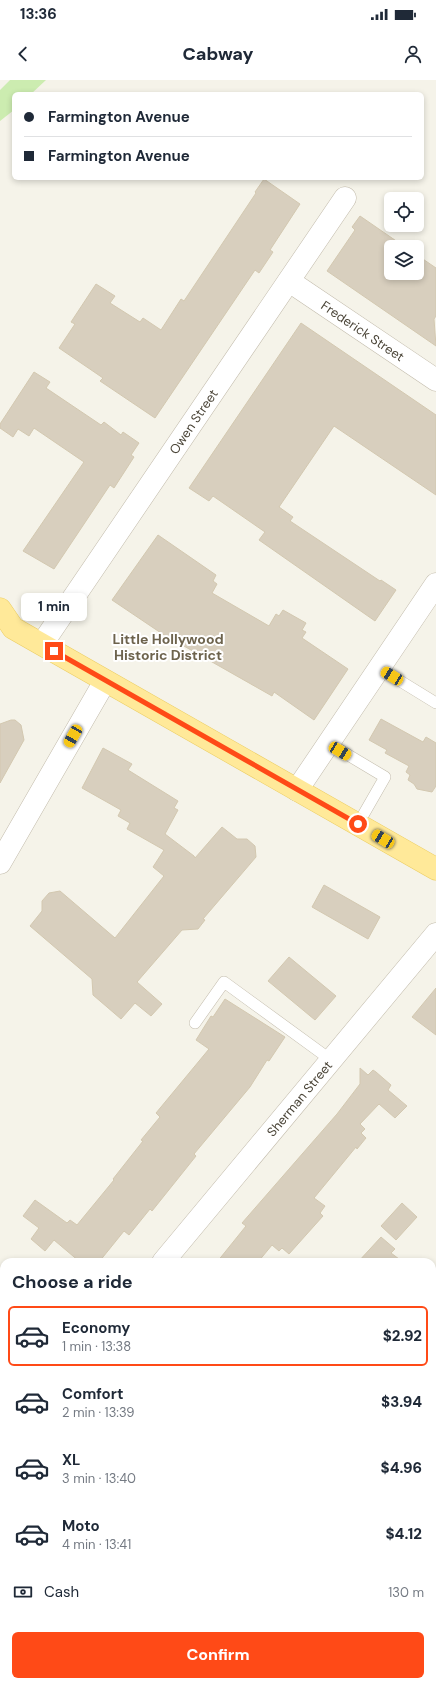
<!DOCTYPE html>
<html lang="en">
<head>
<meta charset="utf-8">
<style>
  :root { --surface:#fff; --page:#f6f6f7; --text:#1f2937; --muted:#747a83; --line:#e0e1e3; --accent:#ff4a17 }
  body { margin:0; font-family:"DM Sans",sans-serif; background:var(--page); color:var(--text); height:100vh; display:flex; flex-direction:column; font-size:15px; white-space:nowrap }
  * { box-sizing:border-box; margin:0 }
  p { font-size:13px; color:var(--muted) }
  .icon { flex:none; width:22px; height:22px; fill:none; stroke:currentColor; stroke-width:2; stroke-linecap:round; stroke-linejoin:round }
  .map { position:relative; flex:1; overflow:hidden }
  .sheet { position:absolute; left:0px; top:1178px; width:436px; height:428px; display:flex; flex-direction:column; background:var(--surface); border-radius:12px 12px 0 0; box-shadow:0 2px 6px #0003 }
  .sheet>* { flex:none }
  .guide { position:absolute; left:12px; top:12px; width:412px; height:88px; border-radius:6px; box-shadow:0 2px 6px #0003; display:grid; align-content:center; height:88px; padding:0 12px; background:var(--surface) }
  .controls { position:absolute; left:384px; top:112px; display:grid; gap:8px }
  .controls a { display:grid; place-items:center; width:40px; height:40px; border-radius:6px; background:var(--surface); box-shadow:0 2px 6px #0003; font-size:20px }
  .end { position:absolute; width:18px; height:18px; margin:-9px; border:5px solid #ff4a17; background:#fff; box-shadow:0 0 0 2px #fff }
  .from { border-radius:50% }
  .bubble { position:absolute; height:28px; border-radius:6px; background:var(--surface); box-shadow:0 2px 6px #0003; font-size:13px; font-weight:800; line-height:28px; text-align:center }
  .car { position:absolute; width:12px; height:24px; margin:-12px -6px; border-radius:5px; box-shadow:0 0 3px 1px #0007; background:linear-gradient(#f5c518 24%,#345 0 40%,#f5c518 0 76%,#345 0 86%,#f5c518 0) }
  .guide b { display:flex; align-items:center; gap:14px; height:38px; font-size:15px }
  .guide b+b { border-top:1px solid var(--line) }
  .guide i { width:10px; height:10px; background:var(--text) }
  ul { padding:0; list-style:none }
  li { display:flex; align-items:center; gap:12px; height:60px; margin:0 8px 6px; padding:0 4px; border:2px solid transparent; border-radius:6px }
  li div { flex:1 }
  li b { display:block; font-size:15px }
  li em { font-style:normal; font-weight:800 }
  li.selected { border-color:var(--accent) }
  li>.icon { width:36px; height:36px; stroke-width:1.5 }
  h2 { padding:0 12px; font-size:18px; line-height:48px }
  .pay { display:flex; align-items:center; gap:10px; height:44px; padding:0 12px; font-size:15px }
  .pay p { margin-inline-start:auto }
  .primary-button { display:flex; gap:8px; margin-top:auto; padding:8px 12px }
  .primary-button a { flex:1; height:46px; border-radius:6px; background:var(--accent); color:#fff; font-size:16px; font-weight:800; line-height:46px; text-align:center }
  .status { display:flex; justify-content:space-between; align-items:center; height:28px; padding:0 20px; background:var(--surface); direction:ltr }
  .status svg { height:11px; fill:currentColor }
  header { display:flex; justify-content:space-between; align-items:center; height:52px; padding:0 12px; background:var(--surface); font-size:18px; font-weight:800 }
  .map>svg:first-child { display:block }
  .green { fill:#ccecb0 }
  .building { fill:#d8cfbe; stroke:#d3c8b0 }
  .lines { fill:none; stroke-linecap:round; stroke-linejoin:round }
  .service-casing { stroke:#c2bbab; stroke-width:12 }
  .minor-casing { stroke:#c2bbab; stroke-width:23 }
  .tertiary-casing { stroke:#c2bbab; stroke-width:23 }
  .primary-casing { stroke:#ebcc61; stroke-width:23 }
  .service { stroke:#fff; stroke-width:11 }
  .minor { stroke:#fff; stroke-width:22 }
  .tertiary { stroke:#fff; stroke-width:22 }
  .primary { stroke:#ffe999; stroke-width:22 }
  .route { stroke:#ff4a17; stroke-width:5 }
  .labels { text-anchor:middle; stroke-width:4; stroke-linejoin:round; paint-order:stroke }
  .street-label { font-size:13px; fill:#4a4437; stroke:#fff }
  .neighbourhood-label { font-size:14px; font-weight:bold; fill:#6d634d; stroke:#fff }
</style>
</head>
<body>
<div class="status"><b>13:36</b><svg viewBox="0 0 49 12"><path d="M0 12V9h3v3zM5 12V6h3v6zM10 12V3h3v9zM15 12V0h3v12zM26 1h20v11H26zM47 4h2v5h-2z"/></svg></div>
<header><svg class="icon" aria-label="back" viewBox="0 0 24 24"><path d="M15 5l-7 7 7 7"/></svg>Cabway<svg class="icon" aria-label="person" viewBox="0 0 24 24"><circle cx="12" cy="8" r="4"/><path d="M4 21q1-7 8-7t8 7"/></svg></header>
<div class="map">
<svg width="436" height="1606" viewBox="0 0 436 1606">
  <rect width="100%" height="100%" fill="#f5f3e9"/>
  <path class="green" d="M10 0H46L31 14H14V30L0 41V10Z"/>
  <path class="building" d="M264 99 300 124 270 170 273 172 259 193 255 190 155 338 100 301 103 298 59 268 75 244 71 242 96 204 115 216 110 223 140 242 143 238 161 250 181 219 184 221 256 113 255 112Z
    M360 136 405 167H391V193H417V175L436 188V236L434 239 436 266 327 191 355 150 352 147Z
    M301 243 436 335V415L334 346 279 427 293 437 290 441 380 501 381 500 396 510 375 541 259 460 265 452 213 416 209 421 189 408Z
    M34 292 50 302 46 308 101 345 104 342 121 355 123 352 139 363 131 375 134 377 114 408 110 405 54 489 23 471 84 382 34 348 29 356 18 349 13 357 0 348V344Z
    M158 455 216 495 213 501 217 504 212 513 269 546 276 534 279 536 283 530 306 543 302 550 306 552 302 558 348 589 314 640 274 612 272 616 161 553 112 520Z
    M381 639 423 662 426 657 436 663V706L432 712 417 709 414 704 408 700 410 695 406 692 409 686 385 673 387 670 369 660Z
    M11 640H15L21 645 24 660 0 703V644Z
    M103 668 132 684 128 690 178 721 174 728 178 730 165 754 194 776 195 778 222 747 237 759H247L255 766 256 777 203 839 205 840 198 849 182 850 137 902 162 924 151 936 135 923 121 939 93 915 92 899 30 846 42 831V821L49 813 60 811 115 858 164 796 153 787 164 770 127 749 130 743 118 736 121 730 82 708Z
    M324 805 380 837 368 859 312 827Z
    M289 877 336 916 315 940 268 901Z
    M436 908V955L412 937Z
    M225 919 285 957 269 981 267 980 250 1007 194 1074 196 1076 152 1131 150 1129 129 1155 124 1151 99 1182H80L54 1160 45 1171 31 1159 39 1148 23 1136 35 1120 67 1143 70 1140 77 1145 114 1100 113 1099 143 1061 141 1060 160 1037 156 1033 209 969 196 960 211 936 213 937Z
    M360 988 368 995 373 990 376 992 391 1005 388 1010 407 1026 395 1038 379 1024 360 1044 365 1049 361 1053 366 1058 357 1069 356 1067 314 1118 325 1126 320 1133 323 1136 289 1174 282 1168 279 1171 272 1165 258 1182H217L246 1146 242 1143 337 1034 360 1004Z
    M402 1123 417 1137 396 1160 381 1146Z
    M381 1157 395 1169 391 1173 403 1182H358Z"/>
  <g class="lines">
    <g class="service-casing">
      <path id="service" d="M379 588 436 623
        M328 663 385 697 358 744
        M195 943 224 902 331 980"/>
    </g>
    <g class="minor-casing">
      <g id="minor">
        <path id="s1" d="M289 201 436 300"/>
        <path id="s2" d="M42 564 345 118"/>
        <path d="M297 710 436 504"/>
        <path d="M0 783 105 601"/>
        <path d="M432 1461 436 1456"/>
        <path d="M314 1606 317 1602"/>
      </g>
    </g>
    <g class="tertiary-casing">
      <g id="tertiary">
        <path id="s3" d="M163 1182 436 854"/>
        <path d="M0 1377 4 1373"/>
      </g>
    </g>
    <g class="primary-casing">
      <path id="primary" d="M0 529 13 548 436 789"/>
    </g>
    <use href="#service" class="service"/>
    <use href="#minor" class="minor"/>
    <use href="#tertiary" class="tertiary"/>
    <use href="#primary" class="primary"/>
  </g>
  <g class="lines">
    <path class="route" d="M54 571 358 744"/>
  </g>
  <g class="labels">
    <g class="street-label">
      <text dy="5" stroke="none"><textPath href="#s1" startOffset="89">Frederick Street</textPath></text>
      <text dy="5" stroke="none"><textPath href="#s2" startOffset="269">Owen Street</textPath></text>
      <text dy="5" stroke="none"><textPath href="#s3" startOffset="213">Sherman Street</textPath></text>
    </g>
    <g class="neighbourhood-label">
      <text x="168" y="564">Little Hollywood<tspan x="168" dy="16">Historic District</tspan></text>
    </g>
  </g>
</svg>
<div class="controls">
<a><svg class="icon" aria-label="locate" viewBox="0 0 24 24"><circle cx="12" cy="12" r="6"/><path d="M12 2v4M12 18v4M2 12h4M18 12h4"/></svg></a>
<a><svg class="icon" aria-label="layers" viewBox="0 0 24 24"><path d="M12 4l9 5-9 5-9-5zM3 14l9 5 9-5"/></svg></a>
</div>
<i class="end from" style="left:358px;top:744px"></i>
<i class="end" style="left:54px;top:571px"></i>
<div class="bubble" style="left:21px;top:513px;width:66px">1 min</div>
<i class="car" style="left:392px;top:596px;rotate:301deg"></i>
<i class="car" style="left:73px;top:656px;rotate:210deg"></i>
<i class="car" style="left:340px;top:671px;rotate:121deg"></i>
<i class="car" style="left:383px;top:759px;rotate:301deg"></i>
<div class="guide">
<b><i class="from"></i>Farmington Avenue</b>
<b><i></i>Farmington Avenue</b>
</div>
<section class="sheet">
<h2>Choose a ride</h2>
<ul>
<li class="selected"><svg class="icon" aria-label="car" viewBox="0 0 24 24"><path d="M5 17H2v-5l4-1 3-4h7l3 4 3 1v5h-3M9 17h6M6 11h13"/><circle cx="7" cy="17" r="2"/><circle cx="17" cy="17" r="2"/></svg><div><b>Economy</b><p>1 min · 13:38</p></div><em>$2.92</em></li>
<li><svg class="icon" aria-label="car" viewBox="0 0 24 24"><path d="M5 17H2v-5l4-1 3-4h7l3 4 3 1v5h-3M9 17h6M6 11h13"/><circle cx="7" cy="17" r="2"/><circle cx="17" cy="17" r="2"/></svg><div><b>Comfort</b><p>2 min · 13:39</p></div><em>$3.94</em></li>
<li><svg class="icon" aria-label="car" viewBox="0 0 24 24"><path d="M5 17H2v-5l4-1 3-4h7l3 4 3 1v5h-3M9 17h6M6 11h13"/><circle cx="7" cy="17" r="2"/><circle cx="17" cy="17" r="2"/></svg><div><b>XL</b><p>3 min · 13:40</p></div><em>$4.96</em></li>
<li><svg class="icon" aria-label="car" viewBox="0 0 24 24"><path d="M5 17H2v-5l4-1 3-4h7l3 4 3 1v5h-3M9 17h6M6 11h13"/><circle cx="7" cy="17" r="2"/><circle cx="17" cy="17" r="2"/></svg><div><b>Moto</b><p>4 min · 13:41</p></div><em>$4.12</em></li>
</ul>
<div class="pay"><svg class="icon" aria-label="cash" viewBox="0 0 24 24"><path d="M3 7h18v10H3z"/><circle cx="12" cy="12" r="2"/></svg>Cash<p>130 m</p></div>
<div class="primary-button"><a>Confirm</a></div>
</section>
</div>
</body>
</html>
